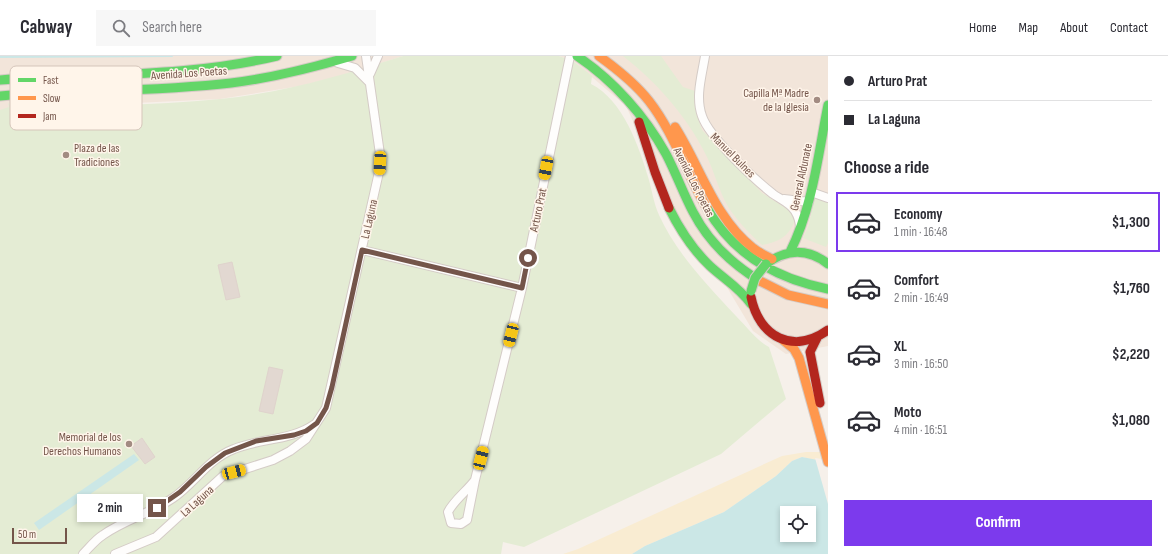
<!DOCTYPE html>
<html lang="en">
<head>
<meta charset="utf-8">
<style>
  :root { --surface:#fff; --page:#f7f7f7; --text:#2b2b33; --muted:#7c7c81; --line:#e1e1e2; --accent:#7c3aed }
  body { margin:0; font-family:"Sofia Sans Condensed",sans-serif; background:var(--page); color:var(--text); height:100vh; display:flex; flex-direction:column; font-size:15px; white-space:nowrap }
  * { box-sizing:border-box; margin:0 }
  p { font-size:13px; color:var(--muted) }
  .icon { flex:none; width:22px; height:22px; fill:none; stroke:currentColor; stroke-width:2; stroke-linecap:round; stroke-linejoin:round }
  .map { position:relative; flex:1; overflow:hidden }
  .details { display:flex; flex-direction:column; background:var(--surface); width:340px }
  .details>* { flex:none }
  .hud { display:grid; align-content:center; height:88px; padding:0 16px; background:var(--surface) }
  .fabs { position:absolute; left:780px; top:450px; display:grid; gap:8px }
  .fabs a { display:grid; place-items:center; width:36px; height:36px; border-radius:0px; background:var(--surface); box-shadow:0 2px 6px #0003; font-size:20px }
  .scale { position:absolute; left:12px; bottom:10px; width:55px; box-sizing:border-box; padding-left:4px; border:2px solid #74554a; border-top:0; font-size:11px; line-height:14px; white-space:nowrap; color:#74554a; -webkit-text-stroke:3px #fff5ea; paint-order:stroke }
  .end { position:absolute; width:18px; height:18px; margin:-9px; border:5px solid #74554a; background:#fff; box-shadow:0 0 0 2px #fff }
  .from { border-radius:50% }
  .bubble { position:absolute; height:28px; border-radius:0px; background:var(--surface); box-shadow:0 2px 6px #0003; font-size:13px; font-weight:700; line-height:28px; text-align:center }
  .car { position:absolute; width:12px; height:24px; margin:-12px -6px; border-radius:5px; box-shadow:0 0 3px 1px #0007; background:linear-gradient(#f5c518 24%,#345 0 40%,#f5c518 0 76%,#345 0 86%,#f5c518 0) }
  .hud b { display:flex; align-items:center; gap:14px; height:38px; font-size:15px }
  .hud b+b { border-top:1px solid var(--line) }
  .hud i { width:10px; height:10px; background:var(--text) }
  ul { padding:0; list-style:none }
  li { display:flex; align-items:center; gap:12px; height:60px; margin:0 8px 6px; padding:0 8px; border:2px solid transparent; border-radius:0px }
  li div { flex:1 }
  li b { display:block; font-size:15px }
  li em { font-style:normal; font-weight:700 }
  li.selected { border-color:var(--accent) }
  li>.icon { width:36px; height:36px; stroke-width:1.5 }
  h2 { padding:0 16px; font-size:18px; line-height:48px }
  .button { display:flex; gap:8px; margin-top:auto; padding:8px 16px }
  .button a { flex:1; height:46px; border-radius:0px; background:var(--accent); color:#fff; font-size:16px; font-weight:700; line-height:46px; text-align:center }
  header { display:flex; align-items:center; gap:24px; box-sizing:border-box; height:56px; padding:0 20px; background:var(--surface); border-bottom:1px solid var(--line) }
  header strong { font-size:19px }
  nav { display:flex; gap:22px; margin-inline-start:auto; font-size:14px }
  .search { width:280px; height:36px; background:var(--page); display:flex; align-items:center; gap:10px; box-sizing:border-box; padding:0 14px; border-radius:0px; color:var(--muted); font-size:15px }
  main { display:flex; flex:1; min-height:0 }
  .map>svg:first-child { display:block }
  .residential { fill:#f2e5da }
  .green { fill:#e4ecd4 }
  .sand { fill:#f9ecd2 }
  .water { fill:#cbe7e6; fill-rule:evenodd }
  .pier { fill:#f6f0ea }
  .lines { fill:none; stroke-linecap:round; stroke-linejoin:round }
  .stream { stroke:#cbe7e6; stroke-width:2 }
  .building { fill:#e2d8d1; stroke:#dfd3cc }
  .street-casing { stroke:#d4cbc6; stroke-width:10 }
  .fast-casing { stroke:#d5cbc6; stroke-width:11 }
  .slow-casing { stroke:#d5cbc6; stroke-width:11 }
  .jam-casing { stroke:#d5cbc6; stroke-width:11 }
  .street { stroke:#fefdfc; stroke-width:8 }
  .fast { stroke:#63d668; stroke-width:9 }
  .slow { stroke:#ff974d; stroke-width:9 }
  .jam { stroke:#b3261e; stroke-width:9 }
  .fast-bridge-casing { stroke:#d5cac6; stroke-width:11; stroke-linecap:butt }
  .fast-bridge { stroke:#63d668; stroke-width:9 }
  .route { stroke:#74554a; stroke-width:5 }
  .poi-dot { fill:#a28b82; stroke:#fff5ea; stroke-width:1.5 }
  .labels { text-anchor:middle; stroke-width:3; stroke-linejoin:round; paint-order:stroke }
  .street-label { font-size:12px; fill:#74554a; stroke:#fff5ea }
  .poi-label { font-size:12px; fill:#74554a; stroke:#fff5ea; text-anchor:end }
  .key { fill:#fff5ea; stroke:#d5c5ba; stroke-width:1 }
  .key-label { font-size:11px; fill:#74554a }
</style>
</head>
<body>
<header>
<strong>Cabway</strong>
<div class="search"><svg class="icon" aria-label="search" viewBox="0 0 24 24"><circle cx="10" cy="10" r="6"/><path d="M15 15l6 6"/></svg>Search here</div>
<nav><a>Home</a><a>Map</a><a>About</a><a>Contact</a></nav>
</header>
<main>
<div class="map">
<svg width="828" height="498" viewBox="0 0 828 498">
  <rect width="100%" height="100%" fill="#f6f0ea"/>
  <path class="residential" d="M0 0H403L345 19 300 30 220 43 71 50 13 51 9 48V51L0 63Z
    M559 0H828V290L786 298 753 275 725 228 691 191 626 50 573 5Z"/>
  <path class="green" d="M403 0H559L573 5 592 20 591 28C623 44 639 90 649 124 652 135 654 148 659 159 676 197 708 230 736 260 747 271 756 284 769 291L786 343 721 398 524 491 503 486 501 498H0V54L9 51 8 47 13 51C82 50 151 50 220 43 283 37 343 19 403 0Z
    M623 0H661L683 31 695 35 696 57 702 74 762 137 790 155 795 163C790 180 779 186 762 189 749 177 733 161 725 145 717 129 713 112 705 97 686 59 656 26 623 0Z
    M814 140 828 145V187L826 191 803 182 809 169Z"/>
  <path class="sand" d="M806 396H828L824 406 802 401 792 405 776 420 724 456 645 490 632 498H563L578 493 782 400Z"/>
  <path class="water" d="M134 398 139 404 39 474 34 467Z
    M802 401 828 406V498H632L645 490 724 456 776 420 792 405ZM787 457H809V479H787Z"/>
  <path class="pier" d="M815 402 828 404V448Z"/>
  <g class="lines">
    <path class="stream" d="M0 1 172 0"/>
  </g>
  <path class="building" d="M232 206 240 241 226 244 218 209Z
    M269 311 283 314 273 358 259 355Z
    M142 382 155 401 145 408 131 390Z"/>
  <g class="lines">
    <g class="street-casing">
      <path id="street" d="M705 0C702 19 695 41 702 60 709 81 754 123 773 138 780 143 790 147 795 155 798 160 800 166 800 172
        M338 7 355 12 369 26
        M370 18 378 0
        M811 136 828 142
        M784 143 809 146
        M362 194 522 232
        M475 424 467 464 461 468 451 467 448 456C454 444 467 435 475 424L522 232 570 0
        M83 498C89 492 95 484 103 479 124 464 151 457 173 442 195 427 208 403 234 393 260 382 291 385 315 368
        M115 498 156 481 223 420 273 404 290 395 306 383 326 352 379 116 380 98 366 0"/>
    </g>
    <g class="fast-casing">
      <path id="fast" d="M577 0C613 24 645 60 666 98 676 117 683 137 693 156 708 185 732 208 760 225
        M0 24C94 17 185 22 277 0
        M0 40C77 34 154 36 231 27 272 22 312 12 352 0
        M669 152C680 174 693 194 710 210 724 223 740 232 751 248
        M707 152C733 198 777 223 828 233
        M790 196C813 150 818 99 828 49
        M766 208C786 193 808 192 828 208"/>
    </g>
    <g class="slow-casing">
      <path id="slow" d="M599 0C617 13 635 27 649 45 674 77 686 117 707 152
        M675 71C700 110 715 163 753 192 759 197 766 200 772 203
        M760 225 788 239 828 248
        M783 284 794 293 799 302 828 406"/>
    </g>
    <g class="jam-casing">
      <path id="jam" d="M639 66 655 116 669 152
        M751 241C759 281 793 299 828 274
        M817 282 810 296 820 347"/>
    </g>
    <use href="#street" class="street"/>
    <use href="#fast" class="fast"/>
    <use href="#slow" class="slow"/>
    <use href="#jam" class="jam"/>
    <g class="fast-bridge-casing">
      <path id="fast-bridge" d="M751 235 755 222 766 208"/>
    </g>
    <use href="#fast-bridge" class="fast-bridge"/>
  </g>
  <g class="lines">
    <path class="route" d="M157 452 180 436 206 411 225 397 256 385 294 379 306 375 317 367 326 352 332 331 362 194 522 232 528 202"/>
  </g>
  <g class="poi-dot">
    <circle cx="817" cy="44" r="4"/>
    <circle cx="66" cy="99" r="4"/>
    <circle cx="129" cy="388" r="4"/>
  </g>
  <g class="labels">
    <g class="street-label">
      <text transform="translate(189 17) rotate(-4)" y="4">Avenida Los Poetas</text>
      <text transform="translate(733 99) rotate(45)" y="4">Manuel Bulnes</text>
      <text transform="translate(801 121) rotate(-78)" y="4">General Aldunate</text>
      <text transform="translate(694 126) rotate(63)" y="4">Avenida Los Poetas</text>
      <text transform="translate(538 154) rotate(-78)" y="4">Arturo Prat</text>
      <text transform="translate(369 163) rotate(-77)" y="4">La Laguna</text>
      <text transform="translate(197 445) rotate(-42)" y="4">La Laguna</text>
    </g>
    <g class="poi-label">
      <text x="809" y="41">Capilla Mª Madre<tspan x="809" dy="14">de la Iglesia</tspan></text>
      <text x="74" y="96" text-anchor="start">Plaza de las<tspan x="74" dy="14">Tradiciones</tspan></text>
      <text x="121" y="385">Memorial de los<tspan x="121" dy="14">Derechos Humanos</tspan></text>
    </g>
  </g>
  <rect x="10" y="10" width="132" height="64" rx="6" class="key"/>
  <rect x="18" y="22" width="18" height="4" fill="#63d668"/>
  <rect x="18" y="40" width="18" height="4" fill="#ff974d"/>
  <rect x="18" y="58" width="18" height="4" fill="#b3261e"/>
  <g class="key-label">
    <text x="43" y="28">Fast</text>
    <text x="43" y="46">Slow</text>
    <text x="43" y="64">Jam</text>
  </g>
</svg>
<div class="fabs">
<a><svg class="icon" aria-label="locate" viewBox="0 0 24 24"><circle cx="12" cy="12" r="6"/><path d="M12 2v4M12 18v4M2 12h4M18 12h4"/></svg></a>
</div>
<div class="scale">50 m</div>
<i class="end from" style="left:528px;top:202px"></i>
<i class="end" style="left:157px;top:452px"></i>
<div class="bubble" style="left:77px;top:438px;width:66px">2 min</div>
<i class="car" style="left:380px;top:107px;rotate:183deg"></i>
<i class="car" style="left:546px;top:112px;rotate:191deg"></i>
<i class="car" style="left:511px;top:279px;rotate:194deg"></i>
<i class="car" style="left:481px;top:402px;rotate:14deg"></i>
<i class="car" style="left:234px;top:416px;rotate:75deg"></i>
</div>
<section class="details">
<div class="hud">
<b><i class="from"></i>Arturo Prat</b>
<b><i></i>La Laguna</b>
</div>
<h2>Choose a ride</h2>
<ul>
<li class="selected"><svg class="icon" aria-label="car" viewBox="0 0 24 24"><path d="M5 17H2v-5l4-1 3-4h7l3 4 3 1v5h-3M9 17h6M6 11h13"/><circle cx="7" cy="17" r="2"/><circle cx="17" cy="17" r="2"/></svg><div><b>Economy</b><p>1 min · 16:48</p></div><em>$1,300</em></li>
<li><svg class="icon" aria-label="car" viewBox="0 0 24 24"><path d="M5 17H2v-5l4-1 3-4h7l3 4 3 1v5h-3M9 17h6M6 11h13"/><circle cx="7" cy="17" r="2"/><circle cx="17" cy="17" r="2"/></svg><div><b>Comfort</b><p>2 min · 16:49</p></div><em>$1,760</em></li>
<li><svg class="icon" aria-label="car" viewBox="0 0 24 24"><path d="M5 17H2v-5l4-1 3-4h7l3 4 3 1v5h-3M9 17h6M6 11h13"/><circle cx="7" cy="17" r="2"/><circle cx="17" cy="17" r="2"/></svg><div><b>XL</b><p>3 min · 16:50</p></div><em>$2,220</em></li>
<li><svg class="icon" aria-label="car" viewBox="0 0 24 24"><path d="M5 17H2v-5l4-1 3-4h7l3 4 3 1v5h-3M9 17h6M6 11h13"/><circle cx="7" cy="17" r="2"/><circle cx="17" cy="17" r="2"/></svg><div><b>Moto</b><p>4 min · 16:51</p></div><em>$1,080</em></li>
</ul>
<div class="button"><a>Confirm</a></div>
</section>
</main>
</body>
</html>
